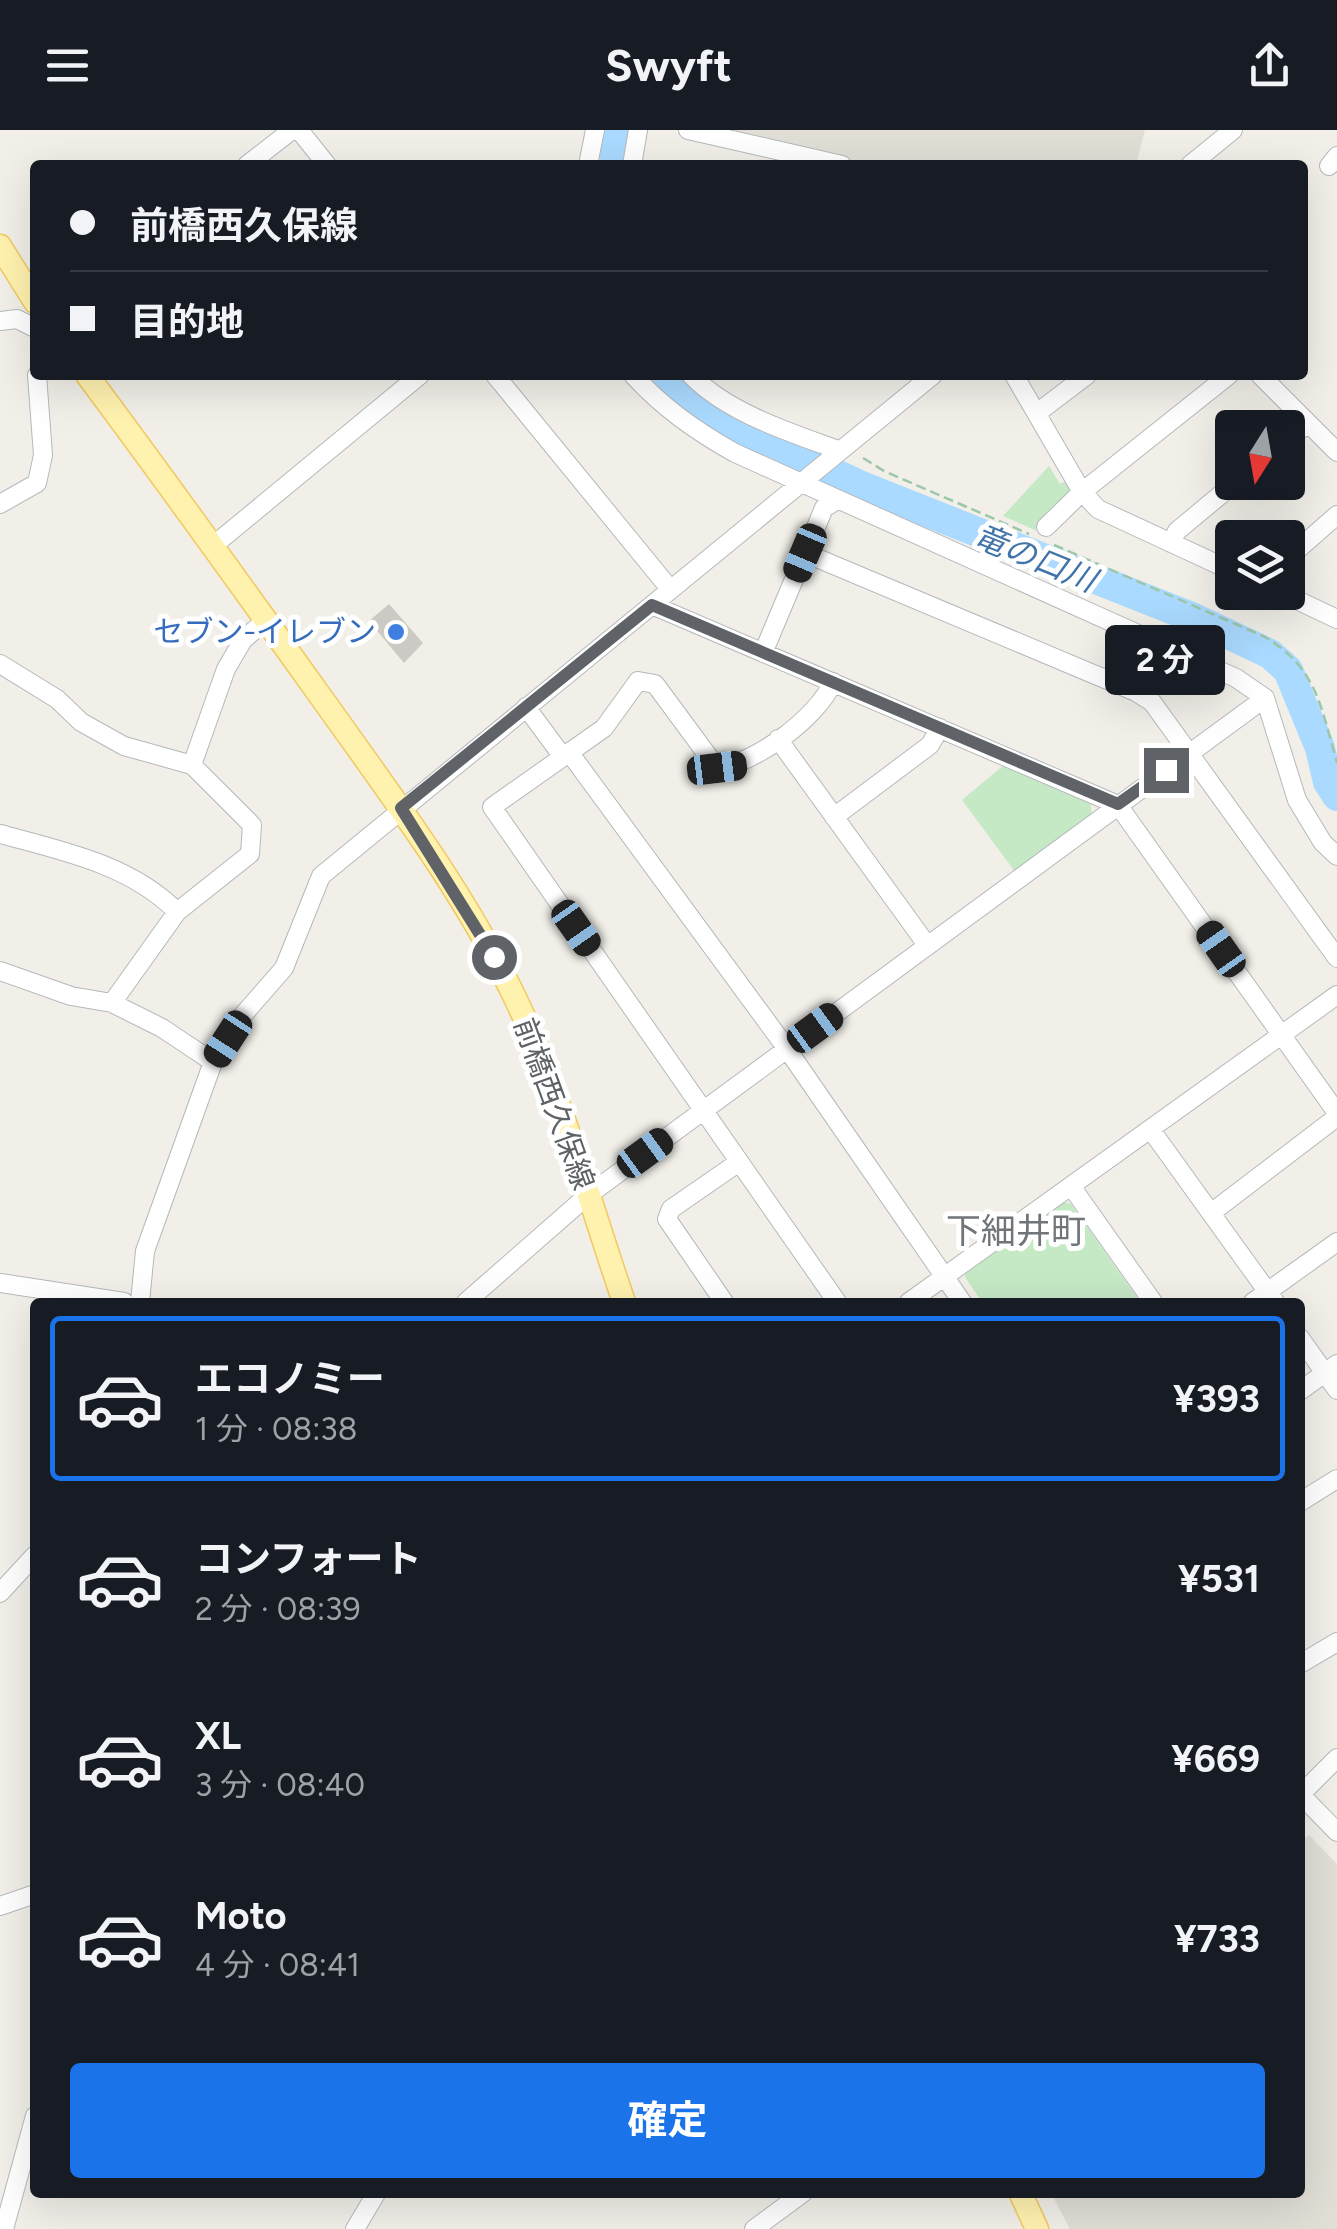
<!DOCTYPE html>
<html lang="ja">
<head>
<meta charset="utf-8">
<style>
  :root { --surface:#171b24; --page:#20242c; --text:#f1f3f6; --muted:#9ea1a6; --line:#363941; --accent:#1a73e8 }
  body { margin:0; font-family:Figtree,"Noto Sans JP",sans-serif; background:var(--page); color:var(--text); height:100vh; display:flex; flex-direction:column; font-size:38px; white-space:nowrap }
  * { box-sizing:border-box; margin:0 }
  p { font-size:32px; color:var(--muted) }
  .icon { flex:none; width:55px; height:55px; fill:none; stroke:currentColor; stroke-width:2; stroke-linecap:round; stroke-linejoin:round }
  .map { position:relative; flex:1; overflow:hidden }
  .drawer { position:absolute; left:30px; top:1168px; width:1275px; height:900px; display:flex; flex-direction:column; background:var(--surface); border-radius:10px; box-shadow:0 10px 40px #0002 }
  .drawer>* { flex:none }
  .guide { position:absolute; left:30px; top:30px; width:1278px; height:220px; border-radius:10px; box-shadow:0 10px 40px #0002; display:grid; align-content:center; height:220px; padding:0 40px; background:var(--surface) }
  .needle { width:65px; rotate:191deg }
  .tools { position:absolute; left:1215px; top:280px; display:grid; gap:20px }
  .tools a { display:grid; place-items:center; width:90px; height:90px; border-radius:10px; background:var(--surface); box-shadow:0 10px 40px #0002; font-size:50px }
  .end { position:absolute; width:45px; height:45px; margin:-22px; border:12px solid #5f6368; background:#fff; box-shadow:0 0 0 5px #fff }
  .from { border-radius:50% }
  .bubble { position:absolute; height:70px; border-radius:10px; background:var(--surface); box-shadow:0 10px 40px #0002; font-size:32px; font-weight:700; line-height:70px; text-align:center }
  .car { position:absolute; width:30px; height:60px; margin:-30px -15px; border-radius:12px; box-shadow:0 0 8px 2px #0007; background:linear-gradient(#222 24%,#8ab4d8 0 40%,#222 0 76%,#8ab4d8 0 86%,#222 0) }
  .guide b { display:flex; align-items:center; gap:35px; height:95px; font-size:38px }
  .guide b+b { border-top:2px solid var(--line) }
  .guide i { width:25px; height:25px; background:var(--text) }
  ul { padding:18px 0 0; list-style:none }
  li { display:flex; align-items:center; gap:30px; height:165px; margin:0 20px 15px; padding:0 20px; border:5px solid transparent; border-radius:10px }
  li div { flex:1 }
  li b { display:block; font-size:38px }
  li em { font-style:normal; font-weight:700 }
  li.on { border-color:var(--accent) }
  li>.icon { width:90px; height:90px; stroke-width:1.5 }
  .button { display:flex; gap:20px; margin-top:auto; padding:20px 40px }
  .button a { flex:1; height:115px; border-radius:10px; background:var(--accent); color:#fff; font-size:40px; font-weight:700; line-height:115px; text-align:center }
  header { display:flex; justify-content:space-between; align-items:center; height:130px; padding:0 40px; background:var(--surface); font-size:45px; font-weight:700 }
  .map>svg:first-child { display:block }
  .education { fill:#e1ded6 }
  .green { fill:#c5e8c5 }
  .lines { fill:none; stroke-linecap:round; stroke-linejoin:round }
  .river { stroke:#aadaff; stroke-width:30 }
  .building { fill:#cccac5 }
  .minor-casing { stroke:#b5b8bc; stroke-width:20 }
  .major-casing { stroke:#f2c960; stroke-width:25 }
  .path { stroke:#9cc7a9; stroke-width:2.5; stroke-dasharray:10 5; stroke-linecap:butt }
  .minor { stroke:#fff; stroke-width:18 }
  .major { stroke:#fff2af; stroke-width:22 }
  .route { stroke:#5f6368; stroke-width:12 }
  .shop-dot { fill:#3f7fe0; stroke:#fff; stroke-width:4 }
  .labels { text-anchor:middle; stroke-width:10; stroke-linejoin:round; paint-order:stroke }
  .shop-label { font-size:30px; fill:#366cbe; stroke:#fff; text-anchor:end }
  .street-label { font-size:30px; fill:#5f6368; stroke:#fff }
  .water-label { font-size:32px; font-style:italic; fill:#4174aa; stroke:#fff }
  .quarter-label { font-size:35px; fill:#70757a; stroke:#fff }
</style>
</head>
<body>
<header><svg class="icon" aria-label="menu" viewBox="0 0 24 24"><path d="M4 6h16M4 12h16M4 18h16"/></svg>Swyft<svg class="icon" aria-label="share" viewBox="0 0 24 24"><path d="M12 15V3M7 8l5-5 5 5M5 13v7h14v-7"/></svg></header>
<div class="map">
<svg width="1337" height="2099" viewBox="0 0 1337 2099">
  <rect width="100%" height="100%" fill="#f1efe8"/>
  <path class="education" d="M718 0H1145L1136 35H868Z
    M1309 1705 1337 1734V2099H1070L1051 2063 1300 2062V1713Z"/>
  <path class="green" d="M1049 336 1060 354 1066 351 1071 360 1069 367 1035 400 1003 386Z
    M1006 633 1090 669 1092 685 1016 743 962 670Z
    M1063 1072 1071 1074 1140 1172H982L965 1147 966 1140Z"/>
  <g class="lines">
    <path class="river" d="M614 35 618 0
      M667 245 674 256 728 294 864 357 1194 488 1270 524 1288 540 1320 618 1328 652 1337 666"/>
  </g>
  <path class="building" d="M389 474 423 513 404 533 369 491Z"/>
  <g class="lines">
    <g class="minor-casing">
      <path id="minor" d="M299 0 327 35
        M688 0 842 35
        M247 35 292 0
        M588 35 595 0
        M632 35 638 0
        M1190 35 1233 0
        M1329 36 1337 26
        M0 191 17 189 35 198
        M495 245 670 459
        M633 245C663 278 696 301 735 323L1236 548 1265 568 1297 670 1323 713 1337 726
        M691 245C728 283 789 302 838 320
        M1014 245 1082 362 1098 379 1232 441
        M1260 245 1337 322
        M1037 283 1087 245
        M1288 310 1308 293
        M0 374 37 353 43 325 37 245
        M1046 397 1082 362 1229 245
        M1171 413 1177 401 1236 352
        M214 415 420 245
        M805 423 1136 562 1152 572 1337 828
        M1288 428 1337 385
        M1280 462 1337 489
        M652 475 1118 675 1337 983
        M763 523 824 378 837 370
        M0 534 57 569 81 592 124 616 192 635 252 695 250 724 177 782 112 873
        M833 552C817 588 756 633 717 638L655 554 638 551 604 598 492 677 837 1172
        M526 577 563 627
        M778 609 927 815
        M569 622 787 919 962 1172
        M192 635 226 539 243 510 266 490
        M834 687 930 615 940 598
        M0 704C60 720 132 735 177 782
        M0 841 71 866 112 873 162 898 213 932
        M1151 1000 1275 1172
        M1071 1056 1153 1172
        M1211 1083 1337 987
        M0 1153 124 1172
        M140 1172 145 1121 213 932 243 885 284 838 321 746 933 245
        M466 1172 587 1066 1265 568
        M724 1172 667 1089 671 1079 739 1032
        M909 1172 1337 865
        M1253 1172 1337 1112
        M1300 1208 1337 1260
        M1300 1261 1337 1234
        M1300 1372 1337 1349
        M0 1463 35 1425
        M1300 1534 1337 1512
        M1300 1664 1337 1702
        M1300 1665 1337 1628
        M0 1776 35 1764
        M4 2099 35 1986
        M355 2099 377 2062
        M754 2099 804 2062"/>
    </g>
    <g class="major-casing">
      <path id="major" d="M0 116 35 172
        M87 245C170 356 250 468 331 581 398 675 468 768 518 874 562 968 590 1074 624 1172
        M1020 2062 1037 2099"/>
    </g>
    <path class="path" d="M863 328 884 341 1029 404
      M1054 415 1263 506C1317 537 1321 577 1337 633"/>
    <use href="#minor" class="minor"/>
    <use href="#major" class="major"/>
  </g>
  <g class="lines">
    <path class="route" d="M494 827 401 678 652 475 1118 674 1166 640"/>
  </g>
  <circle class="shop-dot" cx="396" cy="502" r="10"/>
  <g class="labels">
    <g class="shop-label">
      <text x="376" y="512">セブン-イレブン</text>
    </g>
    <g class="street-label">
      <text transform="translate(554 974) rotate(70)" y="10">前橋西久保線</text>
    </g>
    <g class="water-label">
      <text transform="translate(1035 428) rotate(22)" y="11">竜の口川</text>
    </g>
    <g class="quarter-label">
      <text x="1016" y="1113">下細井町</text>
    </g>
  </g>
</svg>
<div class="tools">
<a><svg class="needle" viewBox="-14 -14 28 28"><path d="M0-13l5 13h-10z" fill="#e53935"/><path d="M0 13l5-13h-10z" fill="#9ea1a6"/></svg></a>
<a><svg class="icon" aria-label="layers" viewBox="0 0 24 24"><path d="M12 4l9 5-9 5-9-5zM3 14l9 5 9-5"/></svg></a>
</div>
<i class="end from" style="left:494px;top:827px"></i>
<i class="end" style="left:1166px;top:640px"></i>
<div class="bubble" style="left:1105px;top:495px;width:120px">2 分</div>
<i class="car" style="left:805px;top:423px;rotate:203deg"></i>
<i class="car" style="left:717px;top:638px;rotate:83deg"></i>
<i class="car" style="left:576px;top:798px;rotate:145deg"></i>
<i class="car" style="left:1221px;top:819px;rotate:325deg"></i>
<i class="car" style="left:815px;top:898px;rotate:54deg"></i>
<i class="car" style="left:228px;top:909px;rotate:213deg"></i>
<i class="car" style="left:645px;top:1023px;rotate:54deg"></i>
<div class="guide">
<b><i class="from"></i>前橋西久保線</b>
<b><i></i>目的地</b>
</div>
<section class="drawer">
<ul>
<li class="on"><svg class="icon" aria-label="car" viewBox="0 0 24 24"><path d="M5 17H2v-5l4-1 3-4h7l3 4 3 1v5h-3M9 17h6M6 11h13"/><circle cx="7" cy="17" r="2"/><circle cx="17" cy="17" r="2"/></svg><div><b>エコノミー</b><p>1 分 · 08:38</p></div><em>¥393</em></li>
<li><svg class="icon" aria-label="car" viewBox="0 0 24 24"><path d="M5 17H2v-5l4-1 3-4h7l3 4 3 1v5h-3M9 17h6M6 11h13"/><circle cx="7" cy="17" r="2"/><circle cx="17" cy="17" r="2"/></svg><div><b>コンフォート</b><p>2 分 · 08:39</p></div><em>¥531</em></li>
<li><svg class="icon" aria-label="car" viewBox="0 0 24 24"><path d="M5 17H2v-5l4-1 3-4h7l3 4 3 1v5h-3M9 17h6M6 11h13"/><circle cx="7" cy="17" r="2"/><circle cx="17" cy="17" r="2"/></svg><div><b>XL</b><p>3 分 · 08:40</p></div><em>¥669</em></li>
<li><svg class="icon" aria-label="car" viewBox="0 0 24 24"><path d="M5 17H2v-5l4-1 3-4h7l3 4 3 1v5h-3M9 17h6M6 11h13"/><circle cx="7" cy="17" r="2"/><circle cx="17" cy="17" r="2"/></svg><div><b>Moto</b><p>4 分 · 08:41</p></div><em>¥733</em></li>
</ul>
<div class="button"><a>確定</a></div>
</section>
</div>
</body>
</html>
